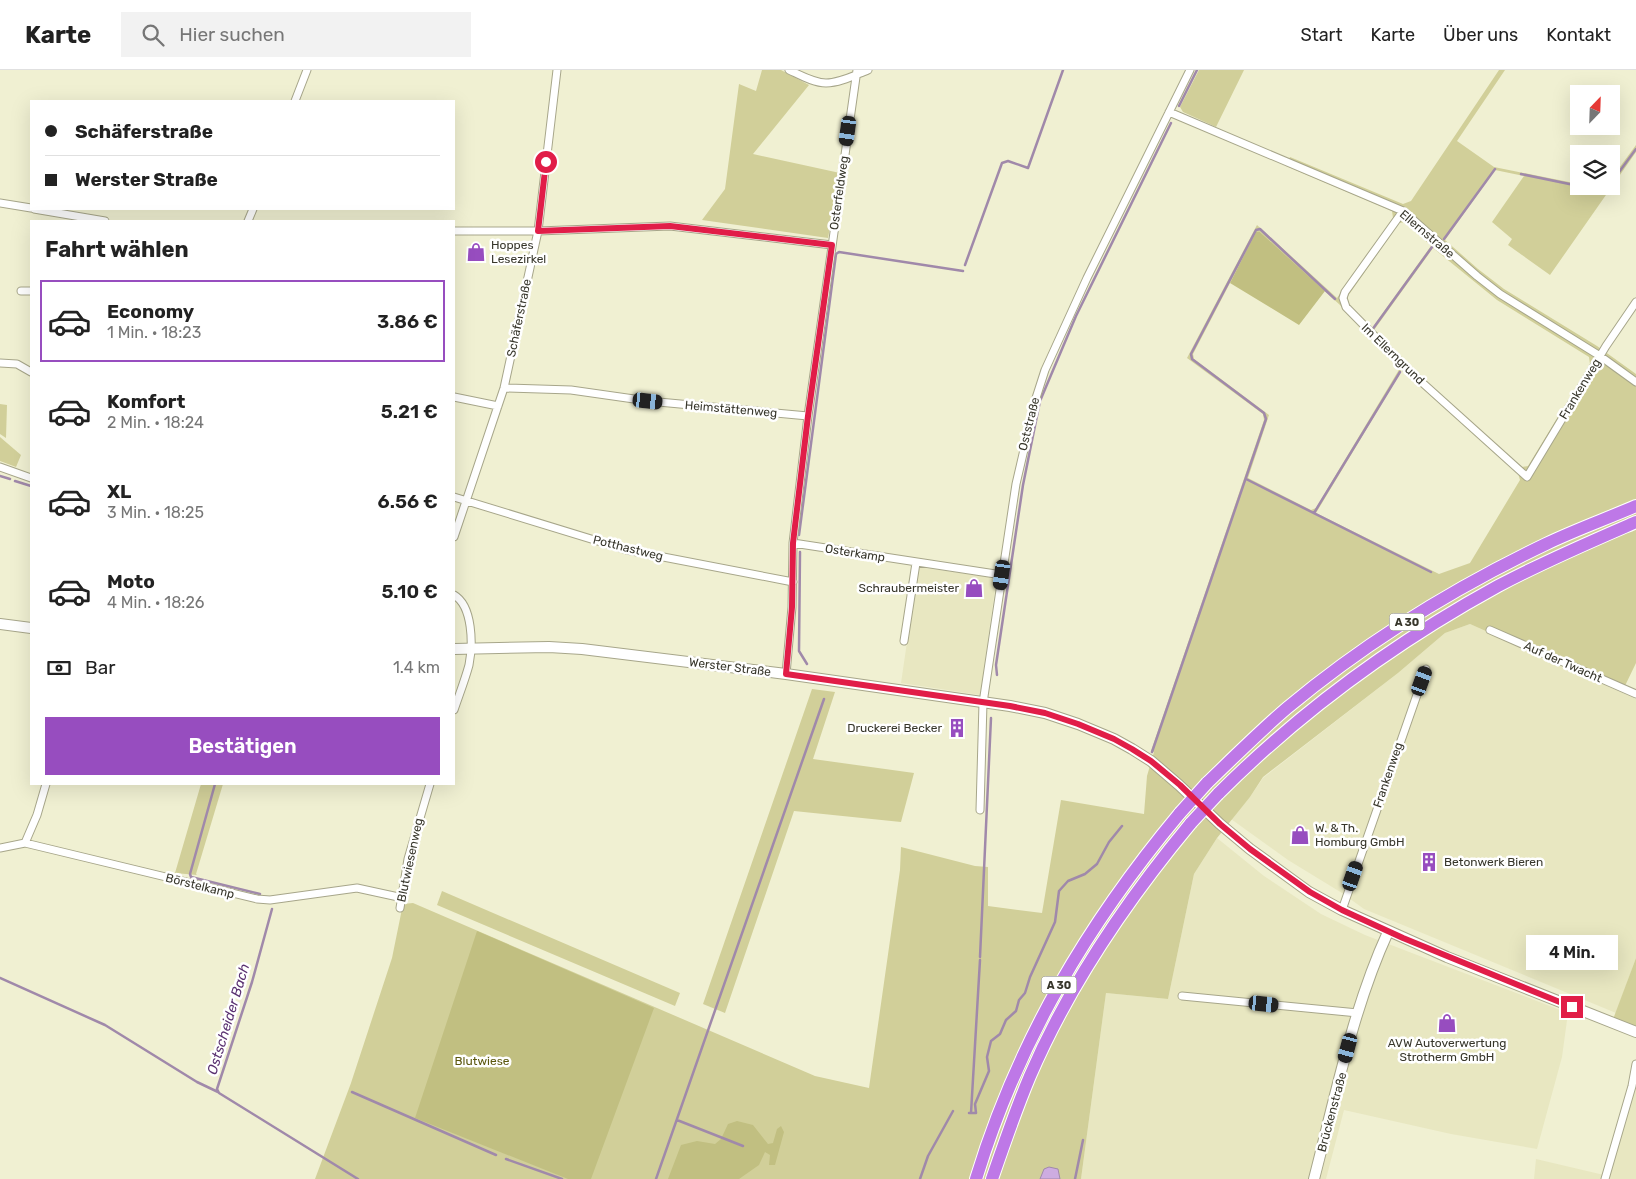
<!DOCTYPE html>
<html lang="de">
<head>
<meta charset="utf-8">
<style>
  :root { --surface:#fff; --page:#f2f2f2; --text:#222; --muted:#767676; --line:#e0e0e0; --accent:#974dbf }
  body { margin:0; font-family:Rubik,sans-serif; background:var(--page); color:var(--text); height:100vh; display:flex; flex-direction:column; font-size:19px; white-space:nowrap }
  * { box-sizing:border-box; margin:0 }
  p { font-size:16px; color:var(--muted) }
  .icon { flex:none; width:28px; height:28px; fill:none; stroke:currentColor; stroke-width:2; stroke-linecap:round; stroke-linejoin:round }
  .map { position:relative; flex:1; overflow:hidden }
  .details { position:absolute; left:30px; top:150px; width:425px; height:565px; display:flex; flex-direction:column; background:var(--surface); border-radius:0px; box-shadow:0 5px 20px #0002 }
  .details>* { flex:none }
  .hud { position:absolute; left:30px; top:30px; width:425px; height:110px; border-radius:0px; box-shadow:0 5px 20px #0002; display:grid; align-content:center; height:110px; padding:0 15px; background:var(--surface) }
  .needle { width:32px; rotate:23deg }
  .buttons { position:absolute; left:1570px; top:15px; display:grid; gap:10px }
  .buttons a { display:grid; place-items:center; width:50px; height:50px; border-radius:0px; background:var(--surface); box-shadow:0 5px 20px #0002; font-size:25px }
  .end { position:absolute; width:22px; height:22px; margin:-11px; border:6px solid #e11d48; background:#fff; box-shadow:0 0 0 2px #fff }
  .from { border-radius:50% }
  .bubble { position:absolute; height:35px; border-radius:0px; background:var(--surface); box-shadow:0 5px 20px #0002; font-size:16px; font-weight:600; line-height:35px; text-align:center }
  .car { position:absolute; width:15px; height:30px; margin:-15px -8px; border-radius:6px; box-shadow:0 0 4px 1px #0007; background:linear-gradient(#222 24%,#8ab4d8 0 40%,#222 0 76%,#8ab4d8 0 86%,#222 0) }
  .hud b { display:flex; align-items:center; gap:18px; height:48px; font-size:19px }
  .hud b+b { border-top:1px solid var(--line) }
  .hud i { width:12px; height:12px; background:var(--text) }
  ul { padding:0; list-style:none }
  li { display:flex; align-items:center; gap:15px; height:82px; margin:0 10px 8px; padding:0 5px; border:2px solid transparent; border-radius:0px }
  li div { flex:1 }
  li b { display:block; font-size:19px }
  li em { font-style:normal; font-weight:600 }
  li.current { border-color:var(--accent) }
  li>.icon { width:45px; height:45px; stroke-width:1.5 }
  h2 { padding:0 15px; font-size:22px; line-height:60px }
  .pay { display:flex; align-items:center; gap:12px; height:55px; padding:0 15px; font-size:19px }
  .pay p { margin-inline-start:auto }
  .primary-button { display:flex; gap:10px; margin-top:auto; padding:10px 15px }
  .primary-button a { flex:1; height:58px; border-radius:0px; background:var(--accent); color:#fff; font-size:20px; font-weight:600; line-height:58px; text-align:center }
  header { display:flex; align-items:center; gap:30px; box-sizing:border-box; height:70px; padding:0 25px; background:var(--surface); border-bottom:1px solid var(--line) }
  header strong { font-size:24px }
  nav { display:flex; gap:28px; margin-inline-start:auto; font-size:18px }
  .search { width:350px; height:45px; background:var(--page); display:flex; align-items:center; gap:12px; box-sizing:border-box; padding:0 18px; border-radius:0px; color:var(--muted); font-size:19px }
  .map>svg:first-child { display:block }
  .built { fill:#e8e7c1 }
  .green { fill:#d1cf99; fill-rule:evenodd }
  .forest { fill:#c1bf81 }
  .water { fill:#cdace1; stroke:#a089aa }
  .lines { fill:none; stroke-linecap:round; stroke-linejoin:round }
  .stream { stroke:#a089aa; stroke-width:2.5 }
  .minor-casing { stroke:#a7a68a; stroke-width:9 }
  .secondary-casing { stroke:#a7a68a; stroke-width:12 }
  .motorway-casing { stroke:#fff; stroke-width:14 }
  .minor { stroke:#fff; stroke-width:7 }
  .secondary { stroke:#fff; stroke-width:10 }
  .motorway { stroke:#be78e7; stroke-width:12 }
  .motorway-bridge-casing { stroke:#fff; stroke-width:14; stroke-linecap:butt }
  .motorway-bridge { stroke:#be78e7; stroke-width:12 }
  .route { stroke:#e11d48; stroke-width:6 }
  .labels { text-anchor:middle; stroke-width:5; stroke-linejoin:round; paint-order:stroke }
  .shield { fill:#fff; stroke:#73726b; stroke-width:1 }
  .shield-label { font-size:11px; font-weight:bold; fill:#37362b }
  .street-label { font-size:12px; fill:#37362b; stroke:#fff }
  .poi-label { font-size:12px; fill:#37362b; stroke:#fff; text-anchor:start }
  .park-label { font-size:12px; fill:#5c580f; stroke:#fff }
  .water-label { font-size:14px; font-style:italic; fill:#5a3171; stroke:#fff }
</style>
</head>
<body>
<header>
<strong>Karte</strong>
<div class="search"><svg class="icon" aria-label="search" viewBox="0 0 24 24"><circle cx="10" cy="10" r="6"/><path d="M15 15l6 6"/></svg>Hier suchen</div>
<nav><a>Start</a><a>Karte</a><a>Über uns</a><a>Kontakt</a></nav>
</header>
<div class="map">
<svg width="1636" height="1109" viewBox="0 0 1636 1109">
  <rect width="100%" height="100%" fill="#f0f0d2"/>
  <path class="built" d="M918 497 989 507 996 512 980 625 901 613Z
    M1470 554 1636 629V888L1616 943 1364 839 1342 823 1288 790 1231 749 1250 727 1263 708 1398 603 1445 563Z
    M1217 768 1264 806 1321 844 1365 865 1568 943 1562 987 1537 1079 1451 1064 1344 1040 1326 1109H1081L1106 923 1168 929 1194 804Z
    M1636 1011V1109H1534L1536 1089 1604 1105Z"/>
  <path class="green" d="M762 0H781L809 15 753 84 840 103 828 168 702 150 725 119 739 14 756 21Z
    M1199 0H1244L1216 57 1183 42 1180 37Z
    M1499 0H1505L1457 71 1494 97 1579 114V116L1602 118 1611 116V109L1636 75V82L1550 205 1508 175 1512 169 1492 152 1524 106 1495 100 1445 170 1478 199 1504 219 1597 276 1636 304V593L1622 622 1470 554 1445 563 1398 603 1263 707 1250 727 1217 768 1194 804 1168 929 1106 923 1081 1109H315L351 1013 392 888 403 834 413 833 815 1006 869 1018 900 800 901 777 975 796 988 797V836L1042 843 1061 730 1144 744 1147 706 1154 682 1151 681 1264 350 1263 344 1187 288 1257 155 1337 228 1393 148 1392 141 1286 96 1290 87 1403 134 1411 131ZM1406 152 1431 176 1372 258 1348 234V226L1399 153ZM1260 162 1340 235 1400 298 1316 438 1311 440 1248 408 1269 345 1194 289 1193 284 1256 163ZM1433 178 1497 230 1589 287 1590 294 1528 396 1522 397 1407 295 1374 260ZM1402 300 1518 403 1520 410 1470 493 1439 504 1316 443Z
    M0 334 7 335 6 368 0 364Z
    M0 367 21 385 16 397 0 391Z
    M812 619 835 622 813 689 914 703 901 752 794 741 725 943 703 934Z
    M201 714H223L196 804 197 805 175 803Z
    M442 821 680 923 675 936 437 835Z
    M1636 888V961L1612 952Z"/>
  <path class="forest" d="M1256 162H1260L1325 221 1299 255 1230 213Z
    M477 861 654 938 591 1109H568L415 1048Z
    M737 1051 753 1055 768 1074 773 1073 777 1059 781 1056 784 1062 775 1095H769L770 1085 765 1082 759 1095 739 1109H668L681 1075 697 1071 715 1074 721 1069 728 1054Z"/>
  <path class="water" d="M1049 1097 1058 1099 1060 1109H1040L1044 1099Z"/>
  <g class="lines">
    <path class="stream" d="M1179 36 1197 0
      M1521 104 1579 116
      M1611 113 1636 79
      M1580 116C1589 118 1601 124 1609 116
      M1444 169 1495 99
      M965 195 1002 93 1008 91 1028 98 1063 0
      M1371 259 1372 260 1432 177
      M0 406 10 409
      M1246 409 1431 502
      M15 411 31 416
      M1314 443 1400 302
      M799 465 836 184 839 182 963 201
      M800 482 799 581 807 594
      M997 605 996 595 1023 415 1040 331 1076 246 1171 53
      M1152 682 1266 349 1264 343 1192 289 1191 284 1256 160 1260 159 1335 229
      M215 714 190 804 191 807 260 824
      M272 839 252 912 217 1019 219 1023 358 1109
      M980 887 991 648
      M0 908 105 955 197 1012 218 1022
      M352 1022 496 1085
      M969 1043H976L975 1034 989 1001 987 987 991 971 1000 964 1006 950 1016 941 1019 930 1025 923 1030 907 1055 852 1059 821 1068 811 1085 804 1097 794 1109 772 1122 756
      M971 1043 980 890
      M677 1050 743 1076
      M506 1089 562 1109
      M656 1109 824 629
      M920 1109 928 1086 953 1041
      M1075 1109 1083 1070"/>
    <g class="minor-casing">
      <path id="minor" d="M789 0C800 5 814 13 826 13 840 13 855 5 868 0
        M295 31 307 0
        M1169 42 1403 141 1477 206 1500 224 1600 286 1636 312
        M0 133 31 138
        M34 139 105 151
        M1403 141 1345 222 1343 228 1346 237 1406 298 1527 407 1606 276 1636 232
        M248 151 253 139
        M454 161H538L670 156 832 175
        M21 221H31
        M0 293 17 294 31 302
        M504 318 571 320 648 331 808 346
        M454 327 498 336
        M0 397 31 408
        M454 427 627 480 793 512
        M454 467 504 318 538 161 557 0
        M793 473 1002 505
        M454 525C473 536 473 575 469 595 465 610 459 625 454 640
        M1490 560 1636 624
        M904 571 916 493
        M786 604 792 537 793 473 808 346 857 0
        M980 740 983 633 1016 414 1036 328 1045 300 1087 208 1190 0
        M25 773 37 745 46 714
        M0 778 25 773 257 829 270 830 357 818 403 828
        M400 838 408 789 430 714
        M1342 840 1426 599
        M1182 926 1358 943
        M1605 1109 1632 1016 1636 994"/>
    </g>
    <g class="secondary-casing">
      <path id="secondary" d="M0 554 31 558
        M454 579 549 577 582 579 786 604 1010 636 1045 643 1078 654 1114 669 1132 679 1151 691 1179 715 1220 754 1250 779 1309 822 1342 840 1447 887 1636 962
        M1314 1109C1335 1028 1353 938 1388 862"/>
    </g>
    <g class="motorway-casing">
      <path id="motorway" d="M1207 713C1233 688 1259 662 1287 638 1365 573 1454 518 1546 474 1575 460 1606 449 1636 436
        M1218 724C1302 640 1394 573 1498 516 1543 492 1590 472 1636 452
        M976 1109C1018 971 1088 853 1180 743
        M992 1109C1004 1074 1016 1039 1030 1006 1070 913 1127 830 1191 753"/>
    </g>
    <use href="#minor" class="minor"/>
    <use href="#secondary" class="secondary"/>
    <use href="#motorway" class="motorway"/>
    <g class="motorway-bridge-casing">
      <path id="motorway-bridge" d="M1180 743 1207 713
        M1191 753 1218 724"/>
    </g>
    <use href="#motorway-bridge" class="motorway-bridge"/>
  </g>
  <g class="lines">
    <path class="route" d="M546 92 538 161 670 156 832 175 808 346 793 473 792 537 786 604 1010 636 1045 643 1078 654 1114 669 1132 679 1151 691 1180 715 1220 754 1250 779 1310 822 1342 840 1403 868 1572 937"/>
  </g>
  <defs>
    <g id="shop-bare" transform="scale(1.5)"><path d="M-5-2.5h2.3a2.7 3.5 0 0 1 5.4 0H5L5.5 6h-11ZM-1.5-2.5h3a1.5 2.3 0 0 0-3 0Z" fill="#974dbf" stroke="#fff" stroke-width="2.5" paint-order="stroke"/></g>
    <g id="building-bare" transform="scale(1.5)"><path d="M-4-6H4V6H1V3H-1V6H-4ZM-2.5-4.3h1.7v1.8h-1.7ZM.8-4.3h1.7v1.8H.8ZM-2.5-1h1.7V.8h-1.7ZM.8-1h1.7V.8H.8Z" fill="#974dbf" stroke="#fff" stroke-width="2.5" paint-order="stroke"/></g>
  </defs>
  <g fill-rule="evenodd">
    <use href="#shop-bare" x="476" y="182"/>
    <use href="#shop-bare" x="974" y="518"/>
    <use href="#building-bare" x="957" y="658"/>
    <use href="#shop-bare" x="1300" y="765"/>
    <use href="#building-bare" x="1429" y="792"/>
    <use href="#shop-bare" x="1447" y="953"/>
  </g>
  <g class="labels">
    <g class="shield">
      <rect x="1389.5" y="543.5" width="35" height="17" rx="4"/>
      <rect x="1041.5" y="906.5" width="35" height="17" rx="4"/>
    </g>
    <g class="shield-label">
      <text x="1407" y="556">A 30</text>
      <text x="1059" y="919">A 30</text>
    </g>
    <g class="street-label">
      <text transform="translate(839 123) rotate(-82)" y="4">Osterfeldweg</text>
      <text transform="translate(1427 164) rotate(40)" y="4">Ellernstraße</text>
      <text transform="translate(519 248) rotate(-78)" y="4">Schäferstraße</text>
      <text transform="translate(1393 284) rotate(44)" y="4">Im Ellerngrund</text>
      <text transform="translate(1580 319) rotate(-59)" y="4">Frankenweg</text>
      <text transform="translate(731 339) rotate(5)" y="4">Heimstättenweg</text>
      <text transform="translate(1029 354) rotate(-76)" y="4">Oststraße</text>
      <text transform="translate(628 478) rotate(14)" y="4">Potthastweg</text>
      <text transform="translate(855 483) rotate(9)" y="4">Osterkamp</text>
      <text transform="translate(1563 592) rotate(24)" y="4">Auf der Twacht</text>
      <text transform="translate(730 597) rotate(7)" y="4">Werster Straße</text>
      <text transform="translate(1388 705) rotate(-71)" y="4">Frankenweg</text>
      <text transform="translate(410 790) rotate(-78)" y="4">Blutwiesenweg</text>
      <text transform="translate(200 816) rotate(14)" y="4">Börstelkamp</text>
      <text transform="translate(1332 1042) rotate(-75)" y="4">Brückenstraße</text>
    </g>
    <g class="poi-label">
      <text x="491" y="179">Hoppes<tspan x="491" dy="14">Lesezirkel</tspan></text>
      <text x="959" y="522" text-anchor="end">Schraubermeister</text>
      <text x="942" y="662" text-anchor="end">Druckerei Becker</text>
      <text x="1315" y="762">W. &amp; Th.<tspan x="1315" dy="14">Homburg GmbH</tspan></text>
      <text x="1444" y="796">Betonwerk Bieren</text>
      <text x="1447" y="977" text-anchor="middle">AVW Autoverwertung<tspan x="1447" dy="14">Strotherm GmbH</tspan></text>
    </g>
    <g class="park-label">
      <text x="482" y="995">Blutwiese</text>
    </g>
    <g class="water-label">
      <text transform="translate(228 949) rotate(-73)" y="5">Ostscheider Bach</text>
    </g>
  </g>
</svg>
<div class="buttons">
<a><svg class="needle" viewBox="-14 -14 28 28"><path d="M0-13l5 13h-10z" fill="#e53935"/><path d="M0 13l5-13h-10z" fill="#767676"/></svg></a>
<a><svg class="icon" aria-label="layers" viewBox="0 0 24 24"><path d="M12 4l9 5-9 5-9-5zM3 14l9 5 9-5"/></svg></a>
</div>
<i class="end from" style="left:546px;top:92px"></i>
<i class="end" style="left:1572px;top:937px"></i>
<div class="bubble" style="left:1526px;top:865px;width:92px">4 Min.</div>
<i class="car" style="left:848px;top:61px;rotate:188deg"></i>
<i class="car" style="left:648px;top:331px;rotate:96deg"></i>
<i class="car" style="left:1002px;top:505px;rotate:188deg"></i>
<i class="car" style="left:1422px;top:611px;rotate:20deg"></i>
<i class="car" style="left:1353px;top:806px;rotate:19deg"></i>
<i class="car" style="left:1264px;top:934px;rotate:96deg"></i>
<i class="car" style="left:1348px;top:978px;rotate:195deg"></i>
<div class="hud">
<b><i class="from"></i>Schäferstraße</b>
<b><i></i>Werster Straße</b>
</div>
<section class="details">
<h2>Fahrt wählen</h2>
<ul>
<li class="current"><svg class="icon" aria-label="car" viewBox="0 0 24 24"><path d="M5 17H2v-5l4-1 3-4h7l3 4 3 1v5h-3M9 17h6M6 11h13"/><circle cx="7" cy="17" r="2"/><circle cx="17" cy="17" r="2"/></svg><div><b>Economy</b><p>1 Min. · 18:23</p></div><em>3.86 €</em></li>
<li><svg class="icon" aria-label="car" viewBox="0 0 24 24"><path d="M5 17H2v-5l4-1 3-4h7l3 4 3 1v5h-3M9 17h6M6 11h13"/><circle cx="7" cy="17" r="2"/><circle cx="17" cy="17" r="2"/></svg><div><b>Komfort</b><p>2 Min. · 18:24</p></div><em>5.21 €</em></li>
<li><svg class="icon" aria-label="car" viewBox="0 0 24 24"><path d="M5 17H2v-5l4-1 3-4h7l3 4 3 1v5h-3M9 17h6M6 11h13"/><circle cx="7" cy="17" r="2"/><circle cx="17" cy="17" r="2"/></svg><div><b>XL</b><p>3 Min. · 18:25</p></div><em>6.56 €</em></li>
<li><svg class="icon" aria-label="car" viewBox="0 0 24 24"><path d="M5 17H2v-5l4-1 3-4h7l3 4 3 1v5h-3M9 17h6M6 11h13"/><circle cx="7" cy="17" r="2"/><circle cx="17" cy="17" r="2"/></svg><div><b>Moto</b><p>4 Min. · 18:26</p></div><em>5.10 €</em></li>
</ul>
<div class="pay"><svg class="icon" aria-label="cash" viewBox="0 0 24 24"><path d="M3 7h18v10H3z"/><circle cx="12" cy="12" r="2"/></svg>Bar<p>1.4 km</p></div>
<div class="primary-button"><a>Bestätigen</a></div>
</section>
</div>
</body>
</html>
